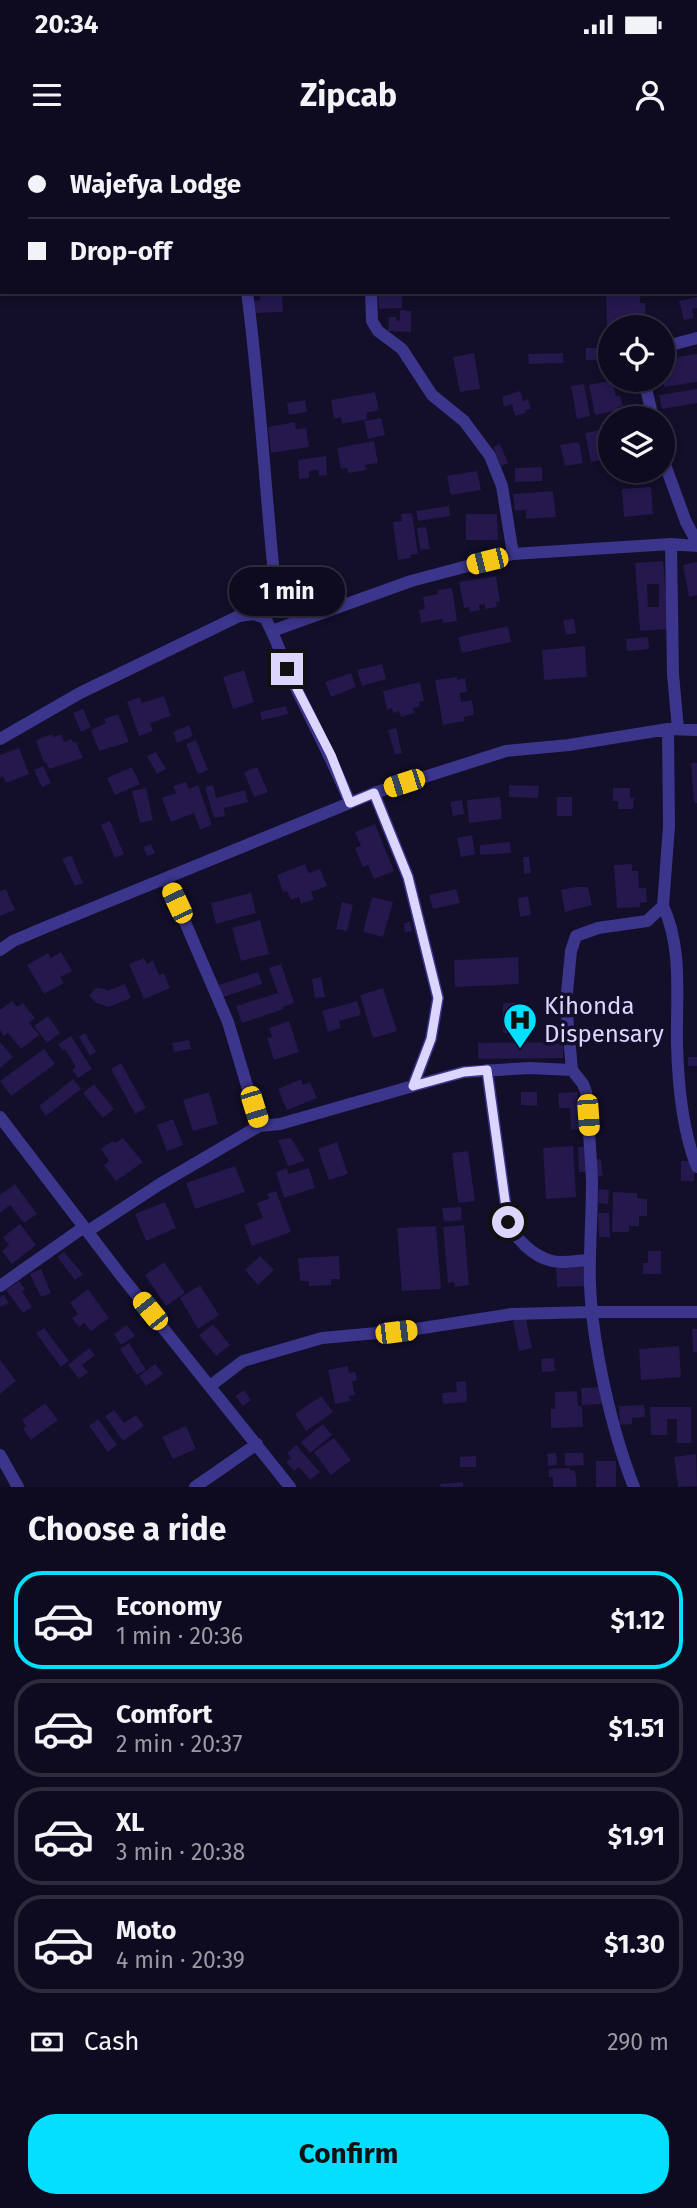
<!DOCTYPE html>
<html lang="en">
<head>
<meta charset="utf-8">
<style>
  :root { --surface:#0e0a1f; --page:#1c182c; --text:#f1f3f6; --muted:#9b9aa4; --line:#2e2b3d; --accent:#02dfff }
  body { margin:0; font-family:"Fira Sans",sans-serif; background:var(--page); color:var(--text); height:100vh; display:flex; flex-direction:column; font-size:26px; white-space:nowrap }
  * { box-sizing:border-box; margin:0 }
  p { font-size:23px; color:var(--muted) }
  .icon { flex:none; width:38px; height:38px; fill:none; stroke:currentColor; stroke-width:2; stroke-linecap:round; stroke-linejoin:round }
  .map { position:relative; height:1347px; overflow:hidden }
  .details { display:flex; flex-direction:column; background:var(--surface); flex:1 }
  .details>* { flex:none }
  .hud { position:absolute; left:0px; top:0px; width:698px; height:154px; box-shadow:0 4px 10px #0003,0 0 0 2px var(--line); display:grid; align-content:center; height:154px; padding:0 28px; background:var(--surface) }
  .tools { position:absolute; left:598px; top:175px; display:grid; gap:14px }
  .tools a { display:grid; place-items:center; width:77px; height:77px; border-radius:50%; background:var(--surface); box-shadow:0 4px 10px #0003,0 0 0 2px var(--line); font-size:35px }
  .end { position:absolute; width:32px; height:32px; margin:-16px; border:9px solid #dcd6ff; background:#111; box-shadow:0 0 0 4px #111 }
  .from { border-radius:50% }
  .bubble { position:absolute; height:49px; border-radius:24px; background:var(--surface); box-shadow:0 4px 10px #0003,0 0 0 2px var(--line); font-size:23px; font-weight:700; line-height:49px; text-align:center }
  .car { position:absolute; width:21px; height:42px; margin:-21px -10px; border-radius:9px; box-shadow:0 0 5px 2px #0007; background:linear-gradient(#f5c518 24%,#345 0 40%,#f5c518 0 76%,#345 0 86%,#f5c518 0) }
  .hud b { display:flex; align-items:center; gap:24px; height:66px; font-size:26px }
  .hud b+b { border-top:2px solid var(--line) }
  .hud i { width:18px; height:18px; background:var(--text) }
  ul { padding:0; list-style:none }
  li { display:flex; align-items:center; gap:21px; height:98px; margin:0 14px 10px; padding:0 14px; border:4px solid var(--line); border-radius:28px }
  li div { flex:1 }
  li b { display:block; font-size:26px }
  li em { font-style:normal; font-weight:700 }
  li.selected { border-color:var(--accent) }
  li>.icon { width:63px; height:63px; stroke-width:1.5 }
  h2 { padding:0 28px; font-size:32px; line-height:84px }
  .pay { display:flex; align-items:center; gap:18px; height:77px; padding:0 28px; font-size:26px }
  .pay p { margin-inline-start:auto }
  .action { display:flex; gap:14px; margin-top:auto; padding:14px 28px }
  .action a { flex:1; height:80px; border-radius:28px; background:var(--accent); color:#111; font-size:28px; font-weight:700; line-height:80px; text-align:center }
  .status { display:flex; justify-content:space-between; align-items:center; height:49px; padding:0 35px; background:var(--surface); direction:ltr }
  .status svg { height:19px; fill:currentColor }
  header { display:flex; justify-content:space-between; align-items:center; height:91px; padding:0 28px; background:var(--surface); font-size:32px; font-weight:700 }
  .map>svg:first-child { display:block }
  .building { fill:#24184c; fill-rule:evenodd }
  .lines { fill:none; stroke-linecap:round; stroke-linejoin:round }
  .street { stroke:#3b358c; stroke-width:12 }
  .route { stroke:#dcd6ff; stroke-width:9 }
  .labels { text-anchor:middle; stroke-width:7; stroke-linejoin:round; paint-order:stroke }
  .poi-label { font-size:24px; fill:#dcd6ff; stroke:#130e29; text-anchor:start }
</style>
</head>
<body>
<div class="status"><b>20:34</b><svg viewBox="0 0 49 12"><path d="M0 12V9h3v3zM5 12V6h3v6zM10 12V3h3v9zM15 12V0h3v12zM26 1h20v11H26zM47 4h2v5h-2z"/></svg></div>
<header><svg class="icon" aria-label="menu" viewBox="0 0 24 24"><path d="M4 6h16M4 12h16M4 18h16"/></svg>Zipcab<svg class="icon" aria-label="person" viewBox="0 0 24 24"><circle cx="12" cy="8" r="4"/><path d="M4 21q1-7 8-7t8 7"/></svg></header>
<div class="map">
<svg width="697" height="1347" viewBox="0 0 697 1347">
  <rect width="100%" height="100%" fill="#130e29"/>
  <path class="building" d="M260 152H282L283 172 255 173 254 161 260 160Z
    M378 152H402V168L379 169Z
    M606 152H640V163H645L646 178H633V187H607Z
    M697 157V168L692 169 694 178 684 180 679 161Z
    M400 170 411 171V192L388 191 389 177H396V181L400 180Z
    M586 208H601V220H586Z
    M474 213 480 249 460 252 453 217Z
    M563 213V223L529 224 528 214Z
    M697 214V242L664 247 663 219Z
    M612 240 616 256H620L623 266 618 267 619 270 595 275 589 245Z
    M584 244 590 276 577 279 571 246Z
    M697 249V263L662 269 659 255Z
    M520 251 523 261 528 259 531 269 525 270 526 273 515 276 512 264 504 267 502 257Z
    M375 252 379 270 366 273 367 279 342 284 341 277 334 279 331 260Z
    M305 260 307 272 289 275 287 263Z
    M381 278 385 295 368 299 364 281Z
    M295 282 296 289 306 288 309 307 271 313 268 287Z
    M605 289 606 292 611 291V317L591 322 585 293Z
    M374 301 378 323 365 325 366 330 348 333 347 328 341 329 337 308Z
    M579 302 583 323 565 326 560 305Z
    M500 304 508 323 501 326 493 307Z
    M326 316 327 335 319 336 318 330 309 331V338L299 339 298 320Z
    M542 327V341L515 342V328Z
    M477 331 481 350 451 355 447 336Z
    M651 347 653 374 624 377 622 349Z
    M553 351 556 377 526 379V370L515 371 513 354Z
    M449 366 450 376 418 381 416 371Z
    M412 373 418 414 410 415 411 418 398 420 393 382 402 381 401 374Z
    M466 374H497L498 400H466Z
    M426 387 430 409 420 410 417 388Z
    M663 421 669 489 640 491 635 423ZM647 444H659V467H648Z
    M697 422V455L689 457 683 425Z
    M496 436 500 462H496L497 467 485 469V464L479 465 480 470 470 472 469 467 464 468 459 442Z
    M452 448 457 481 443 483 442 479 421 483 419 470 425 469 423 457 438 454 437 450Z
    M574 479 576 493 566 495 563 480Z
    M508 486 511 502 462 513 458 497Z
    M648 497 649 509 627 511 626 499Z
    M585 506 587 537 544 540 542 510Z
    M382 524 386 539 362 546 357 530Z
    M244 530 254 562 233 569 223 537Z
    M351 533 356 547 331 557 325 542Z
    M457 537V540L465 538 467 552 460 553 461 562 472 560 474 575 464 577 465 581 443 585 435 540Z
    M420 542 424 561 419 562 420 566 413 568 414 573 401 577 399 571 393 573 392 568 387 570 383 551Z
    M164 556 171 576 150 583 153 591 139 596 127 562 140 557 142 563Z
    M286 566 288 574 262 580 260 572Z
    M83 569 91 587 81 592 73 573Z
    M118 574 129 602 99 611 91 590 106 583 104 579Z
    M189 585 193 596 177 603 173 592Z
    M396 588 402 613 395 614 388 590Z
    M52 594 53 597 61 594 64 602 72 599 73 603 76 602 83 618 49 629 46 622 44 623 36 600Z
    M196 600 208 630 198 634 186 604Z
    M19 608 29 634 6 643 3 636 0 637V615Z
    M156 612 166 629 157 634 147 616Z
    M691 623H697V663H694Z
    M43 626 51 643 42 647 34 630Z
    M132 627 140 644 115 655 107 638Z
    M257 627 268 652 254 657 244 632Z
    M186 642 189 649 198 645 212 685 200 690 194 673 171 682 162 658 176 653 173 646Z
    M213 645 216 658 245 650 248 662 224 668 225 676 214 678 205 647Z
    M509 645 539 646 538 658 509 657Z
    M146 648 153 680 140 683 132 651Z
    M613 648H630V658L634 657 633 669H618V661H613Z
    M500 657 502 679 469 683 467 660Z
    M557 657H572V676H557Z
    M462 660 464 674 453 676 450 662Z
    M110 681 124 714 115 718 101 685Z
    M375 684 394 731 374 739 368 725 363 727 355 708 361 706 355 692Z
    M472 695 475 714 461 717 457 698Z
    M510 702 511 713 480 715V705Z
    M151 704 155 713 147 716 143 707Z
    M71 715 83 743 75 746 62 719Z
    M523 717H529L531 733 524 734Z
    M305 724 309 733 320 729 327 746 311 752 314 759 301 764 299 757 291 760 287 751 283 752 277 735Z
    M632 724V731H638L639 748H646L647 762 640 763V767L617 768 614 725Z
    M576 747H588L592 765 565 772 561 750Z
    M6 749 15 770 0 776V751Z
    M456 749 460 763 433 769 429 755Z
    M251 753 256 773 216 784 211 763Z
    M528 756 531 775 520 777 518 758Z
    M372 757 393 762 383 797 363 792Z
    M342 762 353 765 347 791 336 789Z
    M260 780 269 814 241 821 232 788Z
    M410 782 412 791 405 792 404 783Z
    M61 812 72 831 60 837 64 843 44 854 27 825 48 813 51 818Z
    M518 817 519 844 455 847 454 820Z
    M144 818 147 824 153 821 159 835 164 833 170 848 144 859 129 824Z
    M281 824 294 863 283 867 284 869 242 883 236 866 278 853 269 828Z
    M258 832 262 844 223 857 219 845Z
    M321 837 325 857 315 858 312 839Z
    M125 844 131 858 109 867 96 863 89 855 96 848 106 849 107 851Z
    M383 848 397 891 373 898 360 855Z
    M12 861 17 867 23 863 35 878 29 883 39 895 21 909 8 893 4 896 0 890V870Z
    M357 861 361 875 339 881 341 888 328 892 322 871Z
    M503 863H521V894L503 893Z
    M48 876 60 893 47 903 34 886Z
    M289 881 299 912 274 920 267 898 272 897 269 888Z
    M85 893 96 912 90 916 79 897Z
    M71 896 92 929 78 938 72 930 76 927 65 909 63 911 58 904Z
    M189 900 191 909 174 912 172 903Z
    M0 902 13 917 0 928Z
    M563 902V918L478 919V903Z
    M44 909 55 924 11 956 0 941Z
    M688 917H697V926H688Z
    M121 923 146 968 135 974 111 929Z
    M73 939 81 949 46 976 39 966Z
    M301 939 303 945 310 942 317 958 287 970 278 949Z
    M94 944 114 969 103 978 83 953Z
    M209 952 218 984 193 991 183 960Z
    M521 952H537V966L521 965Z
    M578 952 580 989 571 990 570 968H559L558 953Z
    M173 979 183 1005 167 1011 157 985Z
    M123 998 143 1022 116 1041 104 1025 109 1021 101 1009 113 1001 115 1003Z
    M291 998 305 1021 288 1026 278 1000Z
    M337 1002 348 1034 329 1040 318 1009Z
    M573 1006 576 1057 546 1059 543 1008Z
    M578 1007H587L588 1032H579Z
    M468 1011 475 1061 458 1063 452 1013Z
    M601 1019 603 1036 594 1037 592 1020Z
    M681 1021H694V1041H681Z
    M235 1026 245 1052 195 1069 186 1043Z
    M287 1028 288 1034 309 1028 315 1048 284 1058 276 1032Z
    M15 1044 37 1074 24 1083 10 1065 0 1073V1055Z
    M599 1049 609 1050 608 1064 598 1063Z
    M276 1051 291 1092 252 1106 244 1085 263 1078 257 1063 269 1059 267 1054Z
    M613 1052 637 1053V1058L647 1059V1076H639V1086H629V1092H612Z
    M165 1062 176 1088 146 1101 135 1074Z
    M461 1067 462 1080 444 1082 442 1068Z
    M598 1073H609L610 1097H599Z
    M20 1084 36 1105 12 1124 2 1111 9 1105 3 1097Z
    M464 1085 469 1145 455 1147 454 1142 448 1143 443 1087Z
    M436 1086 441 1149 402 1151 397 1088Z
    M648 1111H661V1134H643V1123H648Z
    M64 1112 83 1134 75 1140 57 1117Z
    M260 1116 274 1130 258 1145 245 1130Z
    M339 1116 340 1139H331V1145L309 1146V1141H300L298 1118Z
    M164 1122 185 1153 166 1166 145 1135Z
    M587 1125 588 1146 557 1147 556 1126Z
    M41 1129 51 1153 41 1157 30 1134Z
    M19 1141 25 1149 22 1151 32 1167 23 1173 6 1150Z
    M200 1145 219 1175 198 1189 180 1158Z
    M88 1149 109 1178 91 1191 84 1183 79 1187 72 1178 78 1174 70 1163Z
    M4 1155 9 1163 0 1167V1157Z
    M525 1174 532 1208 519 1211 512 1176Z
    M213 1184 230 1205 216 1216 199 1195Z
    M127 1185 135 1196 121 1205 114 1194Z
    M44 1188 69 1221 61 1227 36 1193Z
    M692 1189H697V1212H693Z
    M129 1203 146 1230 137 1235 120 1209Z
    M679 1206 681 1237 641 1240 639 1209Z
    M89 1208 95 1215 82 1225 88 1232 79 1239 68 1225Z
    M554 1218 555 1231 542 1232 541 1219Z
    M0 1220 16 1241 0 1254Z
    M155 1224 163 1234 146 1246 139 1236Z
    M348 1226 349 1233 355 1232 357 1240 352 1242 355 1255 349 1256 350 1261 335 1264 328 1230Z
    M466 1241 467 1262 443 1264 442 1253 457 1252 456 1242Z
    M602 1247V1264L582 1265 581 1248Z
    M244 1250 251 1260 243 1266 235 1256Z
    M577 1251 578 1266H582L583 1287 551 1288V1269H555V1252Z
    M321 1256 333 1272 306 1291 295 1274Z
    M45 1263 58 1280 31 1300 23 1289 26 1286 22 1280Z
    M644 1265 645 1277 632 1278V1284L620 1285 619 1266Z
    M650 1267H691V1303H677V1279H667V1295H651Z
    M114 1270 124 1283 136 1275 144 1286 123 1301 105 1276Z
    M98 1279 117 1305 108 1312 89 1286Z
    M323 1284 332 1295 310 1313 301 1302Z
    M186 1286 196 1309 173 1319 162 1297Z
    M334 1298 351 1320 331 1335 314 1312Z
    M296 1305 320 1332 310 1340 299 1327 294 1331 286 1322 291 1318 287 1313Z
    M556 1313 557 1325 548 1326 547 1314Z
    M565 1313H583L584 1325 565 1326Z
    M696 1314 697 1346 678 1347 674 1317Z
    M476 1316V1327H460V1317Z
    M596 1321H616V1347H596Z
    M570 1328 571 1331 575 1330 577 1347H553V1337H549V1329Z
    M463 1342V1347H441L440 1344Z"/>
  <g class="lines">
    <path class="street" d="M230 0V2
      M356 0V2
      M247 152C259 242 264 333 273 424L271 436 264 445 265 478
      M371 152 372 181 378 191 402 209 432 255 464 281 490 316 502 346 513 414
      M663 207 697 198
      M644 240 653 278
      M663 319 686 382 697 402
      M671 404 673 534 678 589
      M272 491 411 441 513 414 671 404 697 406
      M0 599 80 553 239 476 254 474 265 478C277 500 285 525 296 548 315 587 334 623 350 663
      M166 738 228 882 259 986
      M663 766C683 808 676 859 677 904 678 944 682 990 697 1027
      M0 810 13 801 46 787 374 653 506 611 569 605 668 589 697 590
      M487 930 508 1082C516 1099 532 1116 552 1121 563 1124 579 1120 590 1120
      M413 946 464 932 530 928 572 930
      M0 977 119 1133 290 1347
      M88 1091 160 1044 259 986 280 984 413 946 431 899 438 858 408 737 374 653
      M0 1146 84 1087
      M210 1246 243 1221 322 1198 410 1190 512 1174 592 1172H697
      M0 1315 18 1347
      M195 1347 257 1304
      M634 1347C612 1292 592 1204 590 1144 589 1111 592 1077 592 1043 591 1013 588 982 586 952L583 944 572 930 566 863 571 811 576 796 598 788 647 781 663 766 669 686 668 589"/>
  </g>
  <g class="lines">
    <path class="route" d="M287 529 331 615 350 663 374 653 408 737 438 858 431 899 413 946 464 932 487 930 508 1082"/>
  </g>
  <defs>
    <g id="hospital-pin" transform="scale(1.75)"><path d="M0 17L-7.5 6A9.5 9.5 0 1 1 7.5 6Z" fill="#02dfff" stroke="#130e29"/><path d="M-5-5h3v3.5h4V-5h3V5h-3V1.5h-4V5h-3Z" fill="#111"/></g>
  </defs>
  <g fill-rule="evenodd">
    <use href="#hospital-pin" x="520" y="880"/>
  </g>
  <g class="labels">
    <g class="poi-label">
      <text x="544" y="874">Kihonda<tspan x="544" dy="28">Dispensary</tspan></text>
    </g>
  </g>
</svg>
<div class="tools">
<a><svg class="icon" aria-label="locate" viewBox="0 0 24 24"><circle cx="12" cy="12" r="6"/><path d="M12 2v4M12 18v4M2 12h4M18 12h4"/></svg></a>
<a><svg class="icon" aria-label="layers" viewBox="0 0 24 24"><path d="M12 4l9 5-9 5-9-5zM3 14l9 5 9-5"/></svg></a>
</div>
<i class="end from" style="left:508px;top:1082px"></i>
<i class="end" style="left:287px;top:529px"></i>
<div class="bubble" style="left:229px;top:427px;width:116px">1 min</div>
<i class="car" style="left:487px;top:421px;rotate:256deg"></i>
<i class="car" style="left:404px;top:643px;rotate:252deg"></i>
<i class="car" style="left:177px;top:763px;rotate:335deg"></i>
<i class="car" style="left:254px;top:967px;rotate:163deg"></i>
<i class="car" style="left:588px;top:975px;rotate:176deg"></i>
<i class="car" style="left:150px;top:1171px;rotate:321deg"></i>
<i class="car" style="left:396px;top:1192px;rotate:83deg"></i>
<div class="hud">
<b><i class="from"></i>Wajefya Lodge</b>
<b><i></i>Drop-off</b>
</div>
</div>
<section class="details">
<h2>Choose a ride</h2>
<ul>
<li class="selected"><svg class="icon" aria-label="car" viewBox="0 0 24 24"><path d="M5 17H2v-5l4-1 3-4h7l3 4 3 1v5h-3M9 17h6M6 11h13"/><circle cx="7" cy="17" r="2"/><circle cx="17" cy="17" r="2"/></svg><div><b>Economy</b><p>1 min · 20:36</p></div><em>$1.12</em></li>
<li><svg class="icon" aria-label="car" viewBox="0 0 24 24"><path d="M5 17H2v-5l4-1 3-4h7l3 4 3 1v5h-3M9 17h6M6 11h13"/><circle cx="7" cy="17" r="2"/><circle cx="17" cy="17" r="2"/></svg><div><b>Comfort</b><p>2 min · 20:37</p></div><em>$1.51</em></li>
<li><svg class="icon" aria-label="car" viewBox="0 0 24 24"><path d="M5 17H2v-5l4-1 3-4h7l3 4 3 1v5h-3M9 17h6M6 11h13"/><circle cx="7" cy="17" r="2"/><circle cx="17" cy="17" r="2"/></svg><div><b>XL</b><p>3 min · 20:38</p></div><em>$1.91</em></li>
<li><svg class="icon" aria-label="car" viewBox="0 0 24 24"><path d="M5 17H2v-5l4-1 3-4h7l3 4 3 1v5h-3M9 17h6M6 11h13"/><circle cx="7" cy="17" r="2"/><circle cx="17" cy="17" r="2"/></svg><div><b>Moto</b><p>4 min · 20:39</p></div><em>$1.30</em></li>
</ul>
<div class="pay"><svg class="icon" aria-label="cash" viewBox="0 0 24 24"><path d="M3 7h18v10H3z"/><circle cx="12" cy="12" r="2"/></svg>Cash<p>290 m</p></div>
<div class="action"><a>Confirm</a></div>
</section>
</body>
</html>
